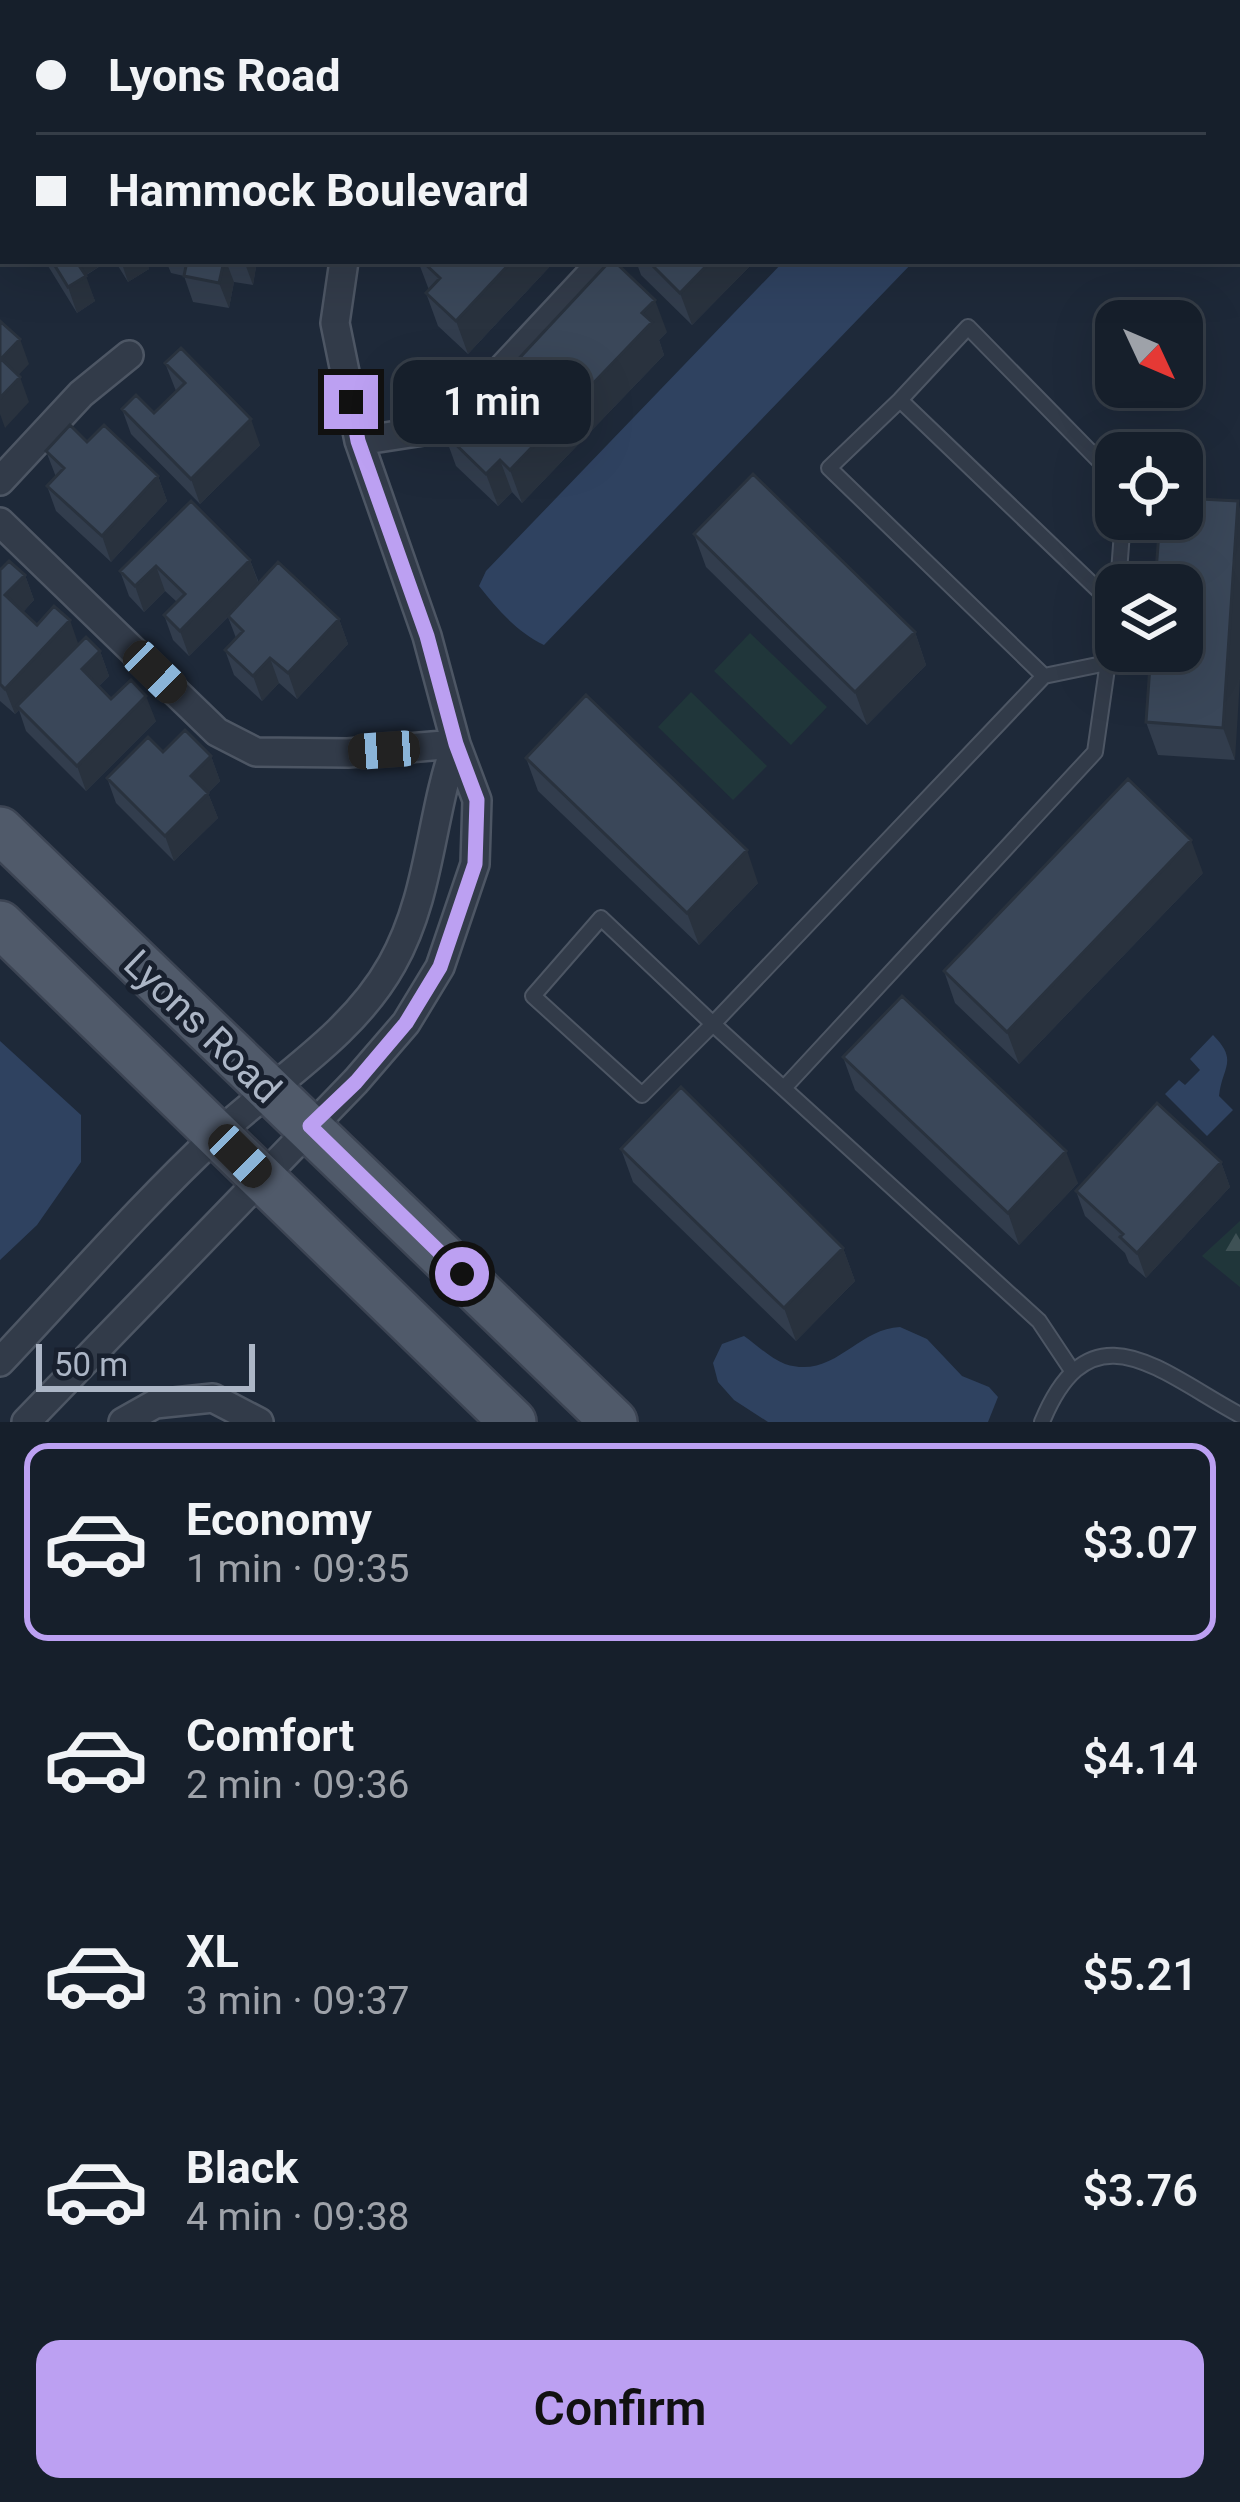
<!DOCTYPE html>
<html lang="en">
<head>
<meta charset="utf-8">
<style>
  :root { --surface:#161f2b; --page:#1f2733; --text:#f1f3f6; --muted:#9ea2a9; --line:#353d47; --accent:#bca0f2 }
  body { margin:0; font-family:Roboto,sans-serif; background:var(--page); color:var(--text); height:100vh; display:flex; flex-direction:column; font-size:45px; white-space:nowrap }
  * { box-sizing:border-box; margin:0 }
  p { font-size:39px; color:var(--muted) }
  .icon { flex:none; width:66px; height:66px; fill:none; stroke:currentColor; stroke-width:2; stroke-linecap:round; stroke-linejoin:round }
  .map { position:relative; height:1422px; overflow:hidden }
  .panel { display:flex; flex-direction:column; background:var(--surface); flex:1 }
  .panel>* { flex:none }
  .guide { position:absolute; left:0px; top:0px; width:1242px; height:264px; box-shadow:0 12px 48px #0002,0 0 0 3px var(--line); display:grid; align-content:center; height:264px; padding:0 36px; background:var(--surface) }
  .needle { width:78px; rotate:134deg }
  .controls { position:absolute; left:1095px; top:300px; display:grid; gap:24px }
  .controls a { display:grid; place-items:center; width:108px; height:108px; border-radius:24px; background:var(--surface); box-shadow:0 12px 48px #0002,0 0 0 3px var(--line); font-size:60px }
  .scale { position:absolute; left:36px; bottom:30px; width:219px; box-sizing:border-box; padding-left:12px; border:6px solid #acb6c6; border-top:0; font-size:33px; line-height:42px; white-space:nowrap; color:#acb6c6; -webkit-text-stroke:9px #18202e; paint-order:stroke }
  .end { position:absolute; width:54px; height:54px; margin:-27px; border:15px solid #bca0f2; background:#111; box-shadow:0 0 0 6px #111 }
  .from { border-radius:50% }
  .bubble { position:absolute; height:84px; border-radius:24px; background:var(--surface); box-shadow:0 12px 48px #0002,0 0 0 3px var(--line); font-size:39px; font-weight:600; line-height:84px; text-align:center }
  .car { position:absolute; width:36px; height:72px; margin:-36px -18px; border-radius:15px; box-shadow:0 0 9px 3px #0007; background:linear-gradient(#222 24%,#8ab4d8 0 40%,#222 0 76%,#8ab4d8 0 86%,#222 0) }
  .guide b { display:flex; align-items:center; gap:42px; height:114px; font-size:45px }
  .guide b+b { border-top:3px solid var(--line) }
  .guide i { width:30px; height:30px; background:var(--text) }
  ul { padding:21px 0 0; list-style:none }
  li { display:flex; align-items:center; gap:36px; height:198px; margin:0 24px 18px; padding:0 12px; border:6px solid transparent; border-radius:24px }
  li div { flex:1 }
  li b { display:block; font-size:45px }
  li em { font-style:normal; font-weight:600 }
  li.on { border-color:var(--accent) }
  li>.icon { width:108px; height:108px; stroke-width:1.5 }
  .action { display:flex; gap:24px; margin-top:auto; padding:24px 36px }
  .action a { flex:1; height:138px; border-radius:24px; background:var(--accent); color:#111; font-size:48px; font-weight:600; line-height:138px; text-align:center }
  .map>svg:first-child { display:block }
  .grass { fill:#20363a }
  .forest { fill:url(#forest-firs) }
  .water { fill:#2f4260 }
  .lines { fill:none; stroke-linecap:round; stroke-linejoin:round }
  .lane-casing { stroke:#4d5664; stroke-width:18 }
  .street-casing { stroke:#4d5664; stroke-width:32 }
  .primary-casing { stroke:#3c4453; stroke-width:50 }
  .lane { stroke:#323b49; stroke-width:14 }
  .street { stroke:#323b49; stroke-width:27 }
  .primary { stroke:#505a6a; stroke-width:45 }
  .wall { fill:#323d4d }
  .shaded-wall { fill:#29323e }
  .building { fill:#3a4759; stroke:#29323e; stroke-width:3 }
  .route { stroke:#bca0f2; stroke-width:15 }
  .labels { text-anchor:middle; stroke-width:10; stroke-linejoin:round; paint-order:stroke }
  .street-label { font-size:39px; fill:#acb6c6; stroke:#18202e }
</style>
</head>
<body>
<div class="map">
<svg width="1240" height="1422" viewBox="0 0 1240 1422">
  <defs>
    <pattern id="forest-firs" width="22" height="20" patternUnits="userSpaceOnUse" patternTransform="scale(3)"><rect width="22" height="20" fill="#20363a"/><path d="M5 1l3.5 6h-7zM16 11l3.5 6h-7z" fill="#3e5155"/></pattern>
  </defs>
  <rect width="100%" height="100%" fill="#1e2939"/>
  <path class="grass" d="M750 633 827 707 791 745 714 671Z
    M691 692 767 766 733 800 658 727Z"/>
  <path class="forest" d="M1240 1221V1287L1202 1256Z"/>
  <path class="water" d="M784 261H914L544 645C517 632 497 609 479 586L486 571Z
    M1213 1035C1239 1061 1222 1067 1219 1096L1233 1110 1207 1136 1165 1094 1179 1080 1185 1085 1200 1070 1190 1059Z
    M0 1041 81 1115V1162L37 1225 0 1260Z
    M900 1327 927 1339 962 1376 989 1387 998 1397 988 1422H768L734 1400 718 1382 713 1363 722 1344 744 1336C757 1345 771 1359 785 1364 834 1380 856 1329 900 1327Z"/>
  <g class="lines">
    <g class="lane-casing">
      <path id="lane" d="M900 400 1116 607
        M1118 585 1123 519
        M1044 676 1107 663
        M601 918 713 1024 642 1095 533 996Z
        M784 1088 1095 752 1116 606
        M1071 1369 1039 1321 713 1024 1044 676 829 468 900 400 968 327 1116 478
        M1042 1422C1091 1303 1160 1372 1240 1415"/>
    </g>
    <g class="street-casing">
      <path id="street" d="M219 0 223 3
        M548 0 553 3
        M450 3 451 0
        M854 3 857 0
        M0 5 4 0
        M359 441 430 430 476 397 603 261
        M0 481 81 394 129 355
        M0 522 217 732 256 752 348 753 456 744
        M0 1362C71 1287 140 1207 216 1136 275 1081 352 1036 392 964 431 895 430 816 456 744
        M26 1422 356 1081 406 1023 440 967 475 864 477 800 456 744 427 636 359 441 335 323 344 261
        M123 1422 155 1404 213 1398 259 1422"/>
    </g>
    <g class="primary-casing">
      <path id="primary" d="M0 830 614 1422
        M0 924 513 1422"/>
    </g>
    <use href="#lane" class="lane"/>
    <use href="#street" class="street"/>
    <use href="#primary" class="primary"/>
  </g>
  <path class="wall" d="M644 0H780L781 3H648Z
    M45 261H108L85 276 95 301 77 313Z
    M115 261H146L149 269 128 282Z
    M166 261H257L253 285 234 282 229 308 193 302 184 276 171 273Z
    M418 261H555L468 354 438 326 426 293 429 290Z
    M636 261H755L692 325 641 275Z
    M667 332 659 340 664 355 522 503 512 492 498 506 456 466 444 433 470 411Z
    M165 363 260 445 200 504 131 434 122 409 154 413 176 391Z
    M87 442 158 476 167 501 111 562 56 511 47 486 56 477 46 451Z
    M191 501 250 560 259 583 339 619 348 644 297 699 279 683 262 701 234 675 225 650 236 638 228 617 189 656 173 640 164 615 177 602 165 591 144 612 129 596 120 571Z
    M1160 519 1235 760 1158 755 1146 722Z
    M694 534 915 632 926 665 867 725 706 567Z
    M0 567 1 570 25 575 34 600 23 612 37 625 79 645 100 651 109 676 99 686 111 699 156 721 86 791 26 731 19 710 15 714 0 701Z
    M163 752 211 756 220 781 208 793 218 818 174 861 116 803 107 778Z
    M526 758 758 883 699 945 538 791Z
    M1203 873 1019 1064 955 1003 944 971Z
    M843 1057 1078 1183 1019 1245 855 1090Z
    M621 1149 843 1248 855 1281 796 1341 633 1182Z
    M1221 1162 1230 1187 1146 1278 1129 1263 1125 1253 1085 1216 1076 1191Z"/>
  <path class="shaded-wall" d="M143 0H163L164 3H141Z
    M306 0H331L329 3H307Z
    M755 0H780L781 3H754Z
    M963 0H1005L1002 3H960Z
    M3 161V196L0 199V164Z
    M74 261H108L81 278Z
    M121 261H146L149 269 128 282Z
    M224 261H226L234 282 229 308 219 283Z
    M244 261H257L253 285Z
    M512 261H555L468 354 456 321Z
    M711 261H755L692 325 680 293Z
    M86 276 95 301 77 313 68 287Z
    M655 300 667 332 659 340 664 355 522 503 510 470Z
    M20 339 29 364 10 384 1 359Z
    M20 377 29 402 5 428 0 414V398Z
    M251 419 260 445 200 504 191 479Z
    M500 460 512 492 498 506 486 474Z
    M158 476 167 501 111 562 102 536Z
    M1238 501 1240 508V679L1235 760 1223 728Z
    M250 560 259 585 189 656 180 631Z
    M156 566 165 591 144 612 135 586Z
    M25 575 34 600 15 621 5 595Z
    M339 619 348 644 297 699 288 673Z
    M70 620 79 646 17 706 19 710 15 714 5 689Z
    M915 632 926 665 867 725 855 692Z
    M100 651 109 676 91 694 82 669Z
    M270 658 279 683 262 701 253 676Z
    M146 696 156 721 86 791 77 766Z
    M211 756 220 781 208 793 218 818 174 861 165 836 191 776Z
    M1191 840 1203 873 1019 1064 1007 1032Z
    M747 850 758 883 699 945 687 913Z
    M1066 1151 1078 1183 1019 1245 1008 1213Z
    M1221 1162 1230 1187 1146 1278 1137 1253Z
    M843 1248 855 1281 796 1341 784 1308Z"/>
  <path class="building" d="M114 0H143L141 3H112Z
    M682 0H755L754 3H687Z
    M834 0H849L853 3H831Z
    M867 0H963L960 3H864Z
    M0 64 3 67V112L0 107Z
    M0 142 3 145V161L0 164Z
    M52 261H76L86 276 68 287Z
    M187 261H224L219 283 184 276Z
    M422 261H512L456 321 426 293 440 278Z
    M610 261H614L655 300 642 313 652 322 510 470 500 460 486 474 444 433 468 409 470 411Z
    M648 261H711L680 293Z
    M0 321 20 339 1 359 20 377 0 398Z
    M181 348 251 419 191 479 122 409 136 395 154 413 185 383 165 363Z
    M70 425 87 442 104 425 158 476 102 536 47 486 64 468 46 451Z
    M753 474 915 632 855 692 694 534Z
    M1182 498 1238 501 1223 728 1146 722 1151 651H1182V585H1155L1160 519H1182Z
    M191 501 250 560 180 631 164 615 185 594 156 566 135 586 120 571Z
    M9 561 25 575 5 595 37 625 54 606 70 620 5 689 0 684V570Z
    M278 562 339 619 288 673 270 658 253 676 225 650 243 631 228 616Z
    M86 637 100 651 82 669 111 699 131 680 146 696 77 766 17 706Z
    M586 695 747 850 687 913 526 758Z
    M185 730 211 756 191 776 208 793 165 836 107 778 148 737 163 752Z
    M1128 779 1191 840 1007 1032 944 971Z
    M902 996 1066 1151 1008 1213 843 1057Z
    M681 1087 843 1248 784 1308 621 1149Z
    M1157 1103 1221 1162 1137 1253 1120 1237 1123 1234 1076 1191Z"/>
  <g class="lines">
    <path class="route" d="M351 402 358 441 427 636 456 744 477 800 475 864 440 967 406 1023 356 1082 310 1126 462 1274"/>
  </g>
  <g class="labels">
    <g class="street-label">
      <text transform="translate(203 1026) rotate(44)" y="14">Lyons Road</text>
    </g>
  </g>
</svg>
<div class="controls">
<a><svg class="needle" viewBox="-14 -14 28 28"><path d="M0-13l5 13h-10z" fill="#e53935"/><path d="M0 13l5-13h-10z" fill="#9ea2a9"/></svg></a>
<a><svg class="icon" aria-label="locate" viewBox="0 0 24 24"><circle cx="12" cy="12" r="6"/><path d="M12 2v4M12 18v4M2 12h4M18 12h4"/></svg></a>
<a><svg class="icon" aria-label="layers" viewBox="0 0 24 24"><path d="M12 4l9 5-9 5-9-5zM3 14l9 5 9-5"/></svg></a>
</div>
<div class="scale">50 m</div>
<i class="end from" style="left:462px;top:1274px"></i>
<i class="end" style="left:351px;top:402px"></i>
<div class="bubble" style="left:393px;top:360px;width:198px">1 min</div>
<i class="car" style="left:155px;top:672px;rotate:134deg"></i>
<i class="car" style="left:384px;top:750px;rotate:266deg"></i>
<i class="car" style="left:240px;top:1156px;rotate:135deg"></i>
<div class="guide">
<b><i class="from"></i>Lyons Road</b>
<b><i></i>Hammock Boulevard</b>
</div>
</div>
<section class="panel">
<ul>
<li class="on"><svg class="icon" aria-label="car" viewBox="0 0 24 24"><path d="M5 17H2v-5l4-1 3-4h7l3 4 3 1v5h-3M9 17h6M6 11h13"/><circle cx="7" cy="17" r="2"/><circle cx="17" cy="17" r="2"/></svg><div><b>Economy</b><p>1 min · 09:35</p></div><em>$3.07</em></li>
<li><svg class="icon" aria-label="car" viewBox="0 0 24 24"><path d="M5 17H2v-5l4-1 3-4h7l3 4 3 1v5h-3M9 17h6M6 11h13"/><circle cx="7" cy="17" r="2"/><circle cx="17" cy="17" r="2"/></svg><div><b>Comfort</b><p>2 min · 09:36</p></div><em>$4.14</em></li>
<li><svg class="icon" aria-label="car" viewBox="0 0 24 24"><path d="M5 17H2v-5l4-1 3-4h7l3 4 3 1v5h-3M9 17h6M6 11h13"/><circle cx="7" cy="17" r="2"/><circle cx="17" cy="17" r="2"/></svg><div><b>XL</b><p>3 min · 09:37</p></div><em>$5.21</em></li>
<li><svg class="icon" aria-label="car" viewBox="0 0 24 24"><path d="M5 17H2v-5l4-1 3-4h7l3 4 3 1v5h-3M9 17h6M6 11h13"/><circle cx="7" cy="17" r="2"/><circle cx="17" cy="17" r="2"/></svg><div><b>Black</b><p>4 min · 09:38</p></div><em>$3.76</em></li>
</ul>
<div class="action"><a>Confirm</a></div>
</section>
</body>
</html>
